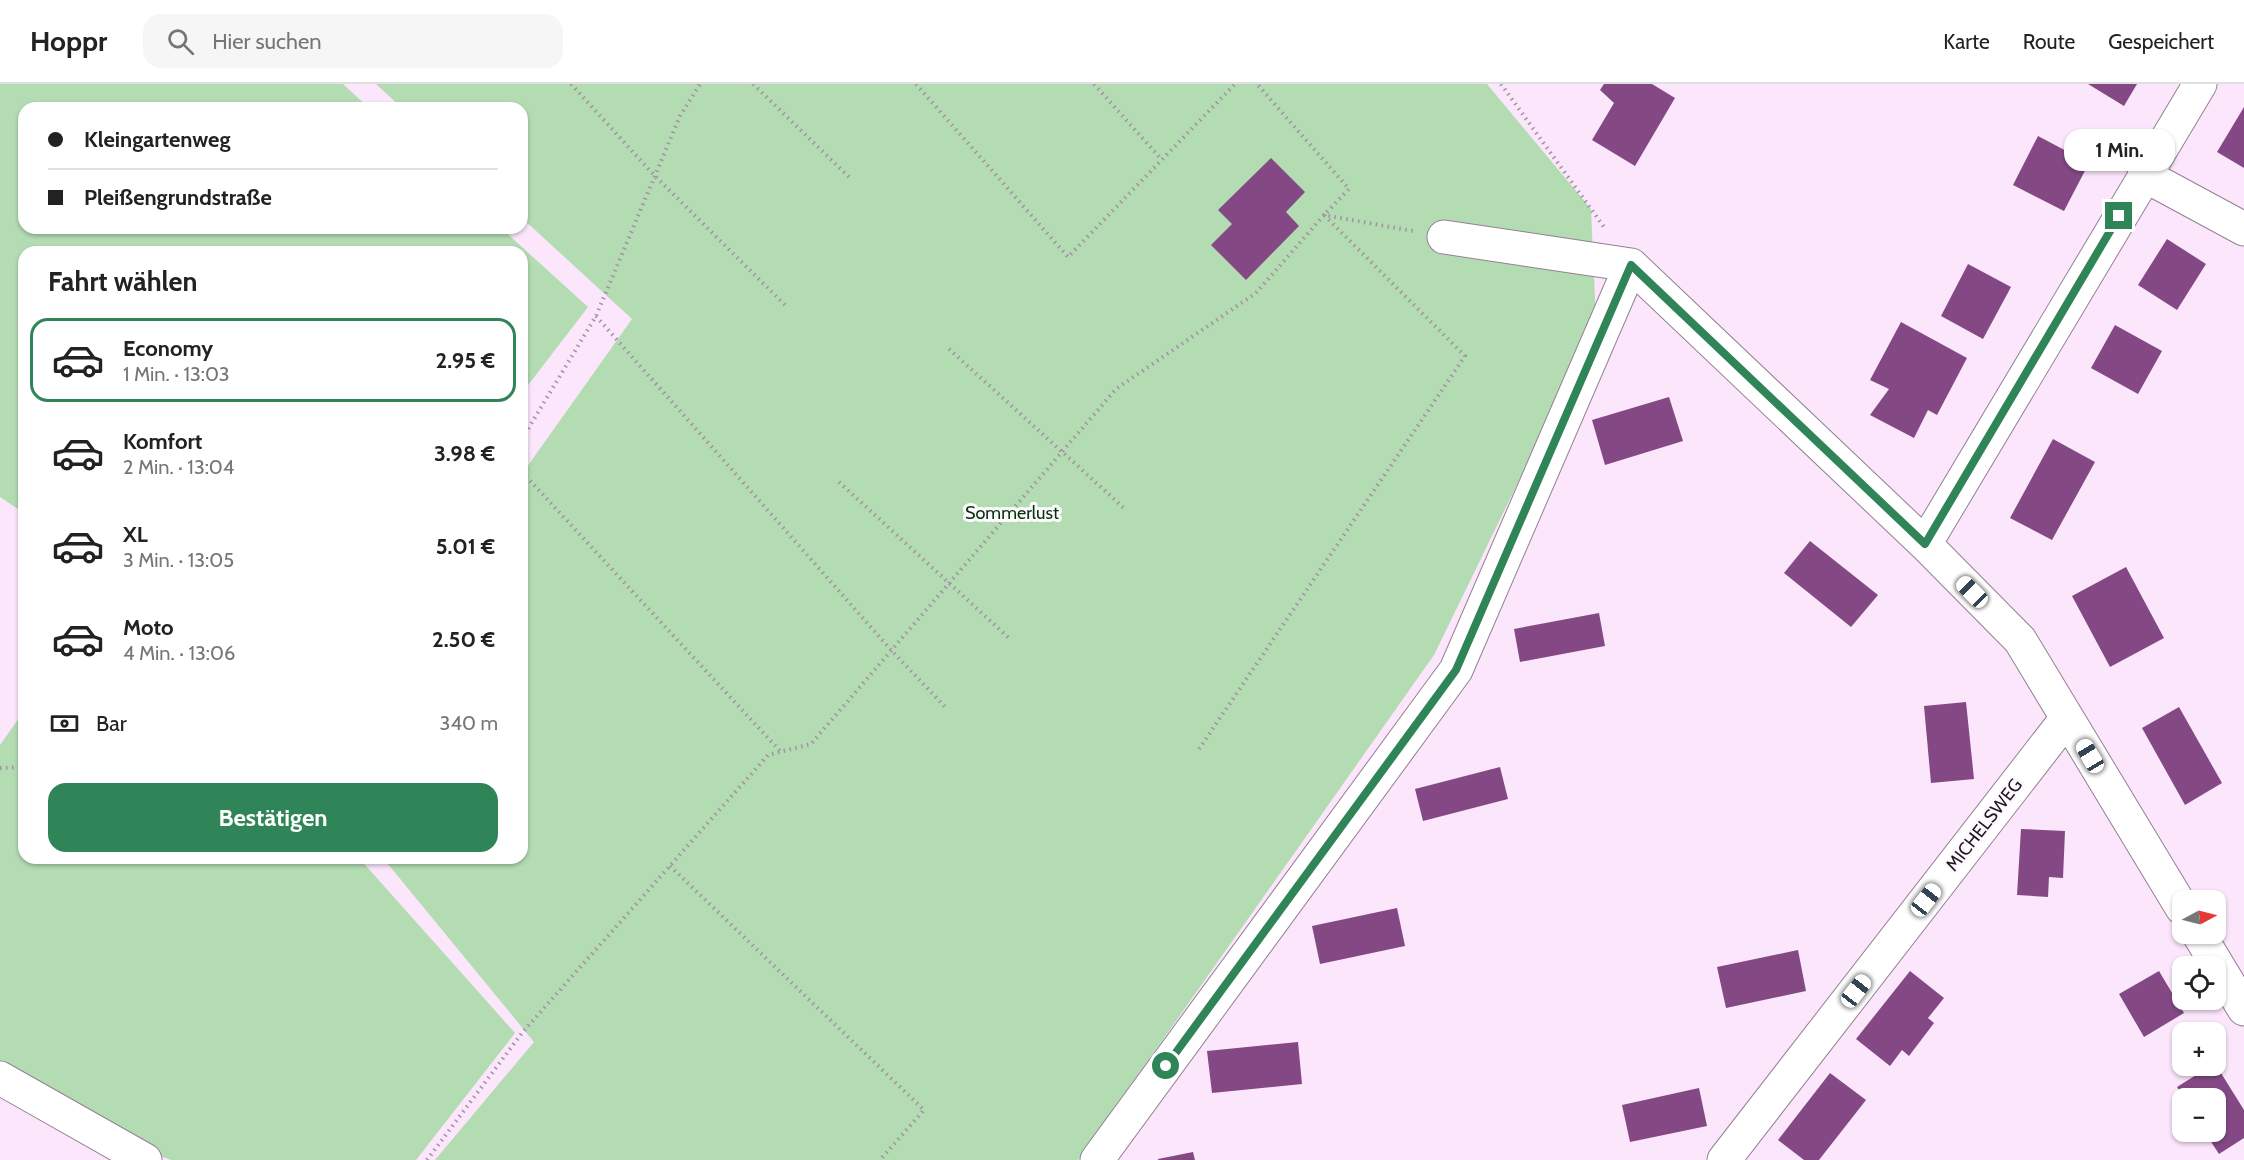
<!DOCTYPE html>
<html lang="de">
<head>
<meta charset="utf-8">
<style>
  :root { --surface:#fff; --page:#f6f6f6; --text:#222; --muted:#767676; --line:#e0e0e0; --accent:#308558 }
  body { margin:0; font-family:Cabin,sans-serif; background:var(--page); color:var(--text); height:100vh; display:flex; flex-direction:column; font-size:22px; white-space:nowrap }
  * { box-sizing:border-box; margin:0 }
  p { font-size:20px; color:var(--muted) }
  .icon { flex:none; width:33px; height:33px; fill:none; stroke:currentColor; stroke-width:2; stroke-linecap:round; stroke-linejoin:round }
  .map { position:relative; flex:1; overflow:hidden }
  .sheet { position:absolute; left:18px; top:162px; width:510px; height:618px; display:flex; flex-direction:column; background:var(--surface); border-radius:18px; box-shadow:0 2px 4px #0004 }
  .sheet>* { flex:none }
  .guide { position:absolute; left:18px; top:18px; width:510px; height:132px; border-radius:18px; box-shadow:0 2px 4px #0004; display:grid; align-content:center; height:132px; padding:0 30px; background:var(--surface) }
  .needle { width:39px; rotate:83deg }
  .buttons { position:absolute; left:2172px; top:806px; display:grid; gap:12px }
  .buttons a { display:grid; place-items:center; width:54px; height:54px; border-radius:12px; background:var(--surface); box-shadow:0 2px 4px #0004; font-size:30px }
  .end { position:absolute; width:27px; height:27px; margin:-14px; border:8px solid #308558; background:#fff; box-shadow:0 0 0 3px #fff }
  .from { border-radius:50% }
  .bubble { position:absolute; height:42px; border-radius:18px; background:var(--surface); box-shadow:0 2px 4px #0004; font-size:20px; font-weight:800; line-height:42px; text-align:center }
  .car { position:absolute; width:18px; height:36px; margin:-18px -9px; border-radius:8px; box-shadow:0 0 4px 2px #0007; background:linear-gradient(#fff 24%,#345 0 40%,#fff 0 76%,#345 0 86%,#fff 0) }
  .guide b { display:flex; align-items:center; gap:21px; height:57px; font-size:22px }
  .guide b+b { border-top:2px solid var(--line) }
  .guide i { width:15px; height:15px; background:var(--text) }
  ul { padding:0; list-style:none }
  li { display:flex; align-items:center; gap:18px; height:84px; margin:0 12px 9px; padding:0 18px; border:3px solid transparent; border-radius:18px }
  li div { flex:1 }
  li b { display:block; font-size:22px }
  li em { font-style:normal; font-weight:800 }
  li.on { border-color:var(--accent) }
  li>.icon { width:54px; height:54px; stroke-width:1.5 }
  h2 { padding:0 30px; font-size:27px; line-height:72px }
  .pay { display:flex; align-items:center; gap:15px; height:66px; padding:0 30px; font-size:22px }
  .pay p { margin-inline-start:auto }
  .action { display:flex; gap:12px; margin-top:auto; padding:12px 30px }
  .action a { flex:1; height:69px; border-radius:18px; background:var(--accent); color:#fff; font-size:24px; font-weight:800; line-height:69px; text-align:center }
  header { display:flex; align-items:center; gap:36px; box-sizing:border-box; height:84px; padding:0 30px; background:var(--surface); border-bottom:2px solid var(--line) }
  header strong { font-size:28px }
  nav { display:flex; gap:33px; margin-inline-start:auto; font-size:21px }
  .search { width:420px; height:54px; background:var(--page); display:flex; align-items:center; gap:15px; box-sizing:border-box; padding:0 21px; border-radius:18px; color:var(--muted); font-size:22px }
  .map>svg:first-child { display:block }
  .green { fill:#b3dcb3 }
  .building { fill:#844985 }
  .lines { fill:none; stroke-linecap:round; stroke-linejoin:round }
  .minor-casing { stroke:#938093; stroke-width:35 }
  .path { stroke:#a292a2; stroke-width:4; stroke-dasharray:1.5 4.5; stroke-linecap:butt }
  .minor { stroke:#fff; stroke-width:33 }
  .route { stroke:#308558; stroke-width:8 }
  .labels { text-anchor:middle; stroke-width:6; stroke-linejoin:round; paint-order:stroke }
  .park-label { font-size:18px; fill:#03350a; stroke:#fef9fe }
  .street-label { font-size:18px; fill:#1e171e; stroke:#fef9fe }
</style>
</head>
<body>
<header>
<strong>Hoppr</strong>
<div class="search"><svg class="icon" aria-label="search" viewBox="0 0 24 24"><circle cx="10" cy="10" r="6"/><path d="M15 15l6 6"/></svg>Hier suchen</div>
<nav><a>Karte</a><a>Route</a><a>Gespeichert</a></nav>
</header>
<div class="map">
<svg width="2244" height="1076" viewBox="0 0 2244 1076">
  <rect width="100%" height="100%" fill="#fbe6fb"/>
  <path class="green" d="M0 0H343L369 24H24V144H501L588 223 522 309V168H24V429L0 413Z
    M376 0H1487L1591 125 1596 238 1434 571 1078 1076H435L534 958 383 774H522V390L632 235 522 134V24H402Z
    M24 627V774H359L515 949 416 1076H171L158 1071 0 982V661Z"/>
  <path class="building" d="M1604 0H1652L1675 14 1635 82 1592 56 1614 19 1600 6Z
    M2088 0H2137L2124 22Z
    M2244 23V84L2217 68Z
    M2038 52 2089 79 2064 127 2013 101Z
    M1271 74 1305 108 1286 128 1299 142 1246 196 1211 161 1232 140 1218 126Z
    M2167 155 2206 180 2177 226 2138 201Z
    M1968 180 2011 203 1983 255 1941 232Z
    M1901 238 1967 274 1937 331 1928 326 1914 354 1870 331 1889 305 1870 296Z
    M2115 241 2162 267 2138 310 2091 284Z
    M1669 313 1683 357 1605 381 1592 336Z
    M2053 355 2095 378 2052 456 2010 434Z
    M1810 457 1878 511 1851 543 1784 489Z
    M2126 483 2164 554 2110 583 2072 512Z
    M1599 529 1605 562 1520 578 1514 545Z
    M1966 618 1974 695 1931 699 1924 622Z
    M2179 623 2222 699 2185 721 2142 644Z
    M1500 683 1508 715 1423 737 1415 705Z
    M2021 745 2065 747 2063 794 2049 793 2048 813 2017 811Z
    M1397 824 1405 862 1320 880 1312 842Z
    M1798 866 1806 907 1726 924 1717 883Z
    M1910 887 1944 914 1928 934 1934 939 1909 972 1902 966 1890 982 1856 955Z
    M2159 887 2184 929 2144 953 2119 910Z
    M1298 958 1302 1000 1212 1009 1207 967Z
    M2212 981H2216L2244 1026V1054L2219 1070 2204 1047H2216V1014H2184L2177 1003Z
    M1830 989 1866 1016 1819 1076H1804L1778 1056Z
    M1699 1004 1707 1042 1630 1058 1622 1021Z
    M1193 1068 1195 1076H1158V1075Z"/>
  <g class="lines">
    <g class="minor-casing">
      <path id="minor" d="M2144 91 2244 145
        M1444 153 1631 181
        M1631 181 1925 460 2020 556 2182 824
        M1925 460 2200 0
        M2198 849 2244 925
        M0 994 145 1076
        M1097 1076 1456 586 1631 181
        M1724 1076 2067 634"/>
    </g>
    <path class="path" d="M571 0 654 91 788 224
      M753 0 849 93
      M916 0 1068 173 1235 0
      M1094 0 1162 76
      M1501 0 1604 143
      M596 232 892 567 947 625
      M949 265 1126 426
      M522 355 596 232 680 32 700 0
      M522 388 781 668
      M839 398 1010 555
      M1199 665 1465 272 1324 131 1349 105 1257 0
      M0 684 24 683
      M670 782 924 1026 880 1076
      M427 1076 522 949 768 671 811 660 1116 305 1256 209 1324 131 1413 147"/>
    <use href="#minor" class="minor"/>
  </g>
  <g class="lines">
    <path class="route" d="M1166 982 1456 586 1631 181 1925 460 2119 132"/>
  </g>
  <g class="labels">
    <g class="park-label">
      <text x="1012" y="435">Sommerlust</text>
    </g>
    <g class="street-label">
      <text transform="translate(1984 741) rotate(-52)" y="6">MICHELSWEG</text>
    </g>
  </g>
</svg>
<div class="buttons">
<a><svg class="needle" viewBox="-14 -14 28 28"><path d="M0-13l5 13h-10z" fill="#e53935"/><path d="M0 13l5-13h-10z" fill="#767676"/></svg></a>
<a><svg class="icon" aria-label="locate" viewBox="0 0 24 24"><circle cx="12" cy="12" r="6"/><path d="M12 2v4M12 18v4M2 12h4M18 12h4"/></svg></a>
<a>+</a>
<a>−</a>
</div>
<i class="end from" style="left:1166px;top:982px"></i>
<i class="end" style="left:2119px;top:132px"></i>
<div class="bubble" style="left:2064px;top:45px;width:111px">1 Min.</div>
<i class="car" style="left:1972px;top:508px;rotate:315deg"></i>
<i class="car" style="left:2090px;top:672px;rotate:329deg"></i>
<i class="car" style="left:1926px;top:816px;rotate:38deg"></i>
<i class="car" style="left:1856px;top:907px;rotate:38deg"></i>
<div class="guide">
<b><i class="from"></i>Kleingartenweg</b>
<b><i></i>Pleißengrundstraße</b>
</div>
<section class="sheet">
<h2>Fahrt wählen</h2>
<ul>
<li class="on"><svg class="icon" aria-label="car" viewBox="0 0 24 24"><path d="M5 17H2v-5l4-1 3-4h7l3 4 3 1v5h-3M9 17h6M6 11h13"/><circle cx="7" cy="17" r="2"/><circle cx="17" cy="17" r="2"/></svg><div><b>Economy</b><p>1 Min. · 13:03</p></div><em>2.95 €</em></li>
<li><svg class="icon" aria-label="car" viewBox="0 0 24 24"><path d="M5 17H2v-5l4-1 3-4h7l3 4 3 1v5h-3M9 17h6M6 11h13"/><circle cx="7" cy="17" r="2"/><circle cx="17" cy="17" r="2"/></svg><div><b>Komfort</b><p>2 Min. · 13:04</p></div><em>3.98 €</em></li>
<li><svg class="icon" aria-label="car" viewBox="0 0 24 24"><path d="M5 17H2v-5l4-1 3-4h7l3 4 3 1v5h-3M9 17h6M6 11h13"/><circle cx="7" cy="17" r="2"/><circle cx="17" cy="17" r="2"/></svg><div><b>XL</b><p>3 Min. · 13:05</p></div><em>5.01 €</em></li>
<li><svg class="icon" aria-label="car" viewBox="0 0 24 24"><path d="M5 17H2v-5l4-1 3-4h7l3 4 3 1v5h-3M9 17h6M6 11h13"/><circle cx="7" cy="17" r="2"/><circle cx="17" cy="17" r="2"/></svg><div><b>Moto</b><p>4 Min. · 13:06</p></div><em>2.50 €</em></li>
</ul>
<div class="pay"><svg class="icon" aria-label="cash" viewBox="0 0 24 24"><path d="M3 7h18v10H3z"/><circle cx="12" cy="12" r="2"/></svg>Bar<p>340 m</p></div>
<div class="action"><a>Bestätigen</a></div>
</section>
</div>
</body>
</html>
